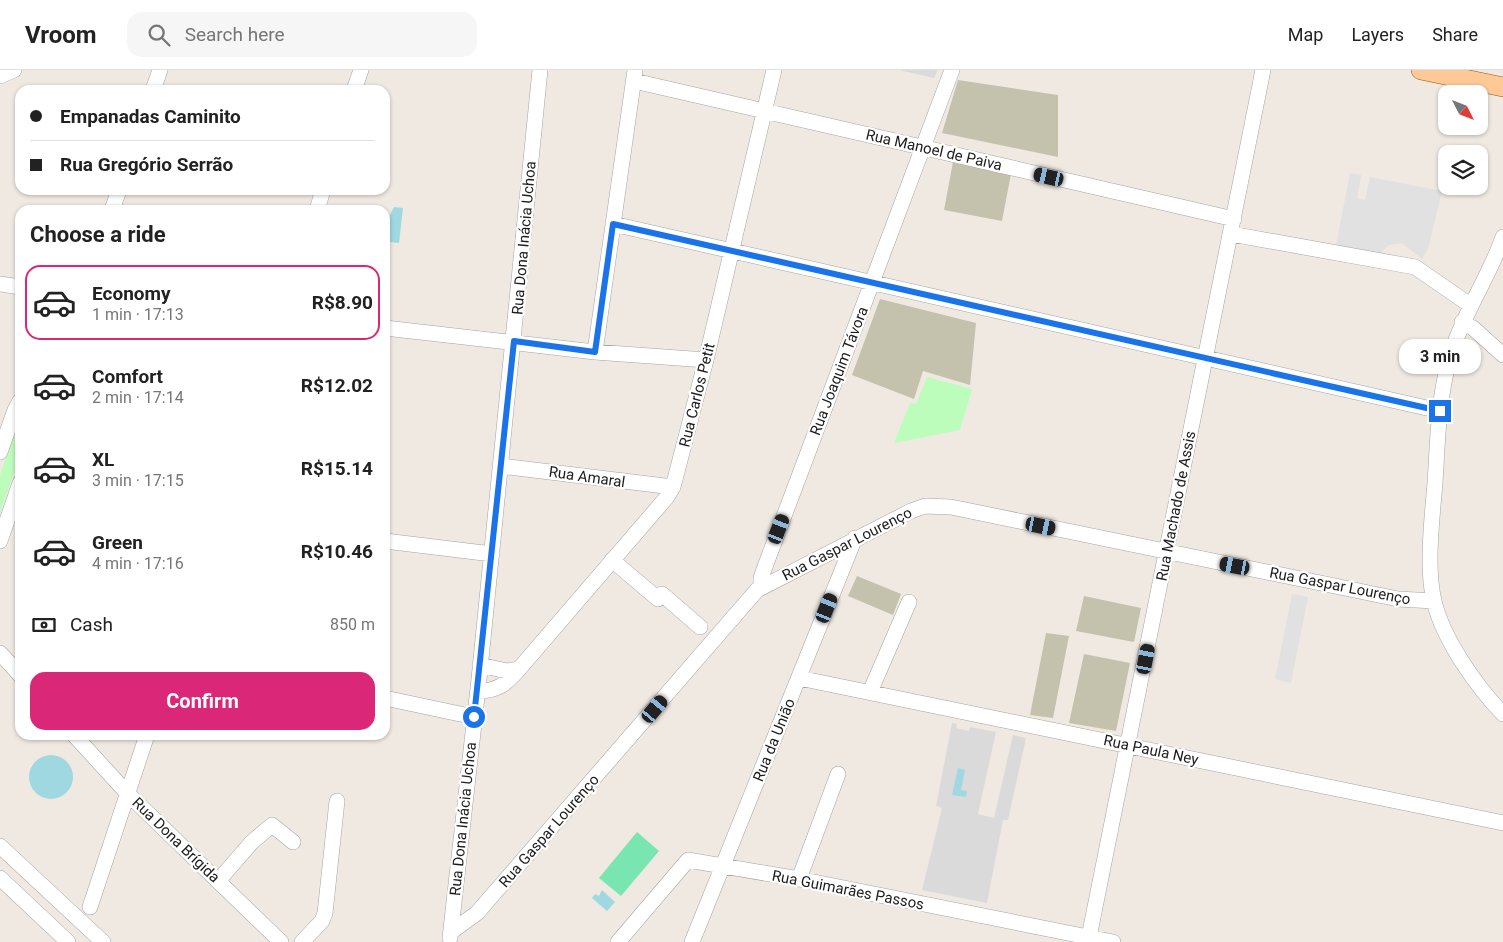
<!DOCTYPE html>
<html lang="en">
<head>
<meta charset="utf-8">
<style>
  :root { --surface:#fff; --page:#f6f6f6; --text:#222; --muted:#767676; --line:#e0e0e0; --accent:#db2777 }
  body { margin:0; font-family:Roboto,sans-serif; background:var(--page); color:var(--text); height:100vh; display:flex; flex-direction:column; font-size:19px; white-space:nowrap }
  * { box-sizing:border-box; margin:0 }
  p { font-size:16px; color:var(--muted) }
  .icon { flex:none; width:28px; height:28px; fill:none; stroke:currentColor; stroke-width:2; stroke-linecap:round; stroke-linejoin:round }
  .map { position:relative; flex:1; overflow:hidden }
  .drawer { position:absolute; left:15px; top:135px; width:375px; height:535px; display:flex; flex-direction:column; background:var(--surface); border-radius:15px; box-shadow:0 1px 4px #0004 }
  .drawer>* { flex:none }
  .guide { position:absolute; left:15px; top:15px; width:375px; height:110px; border-radius:15px; box-shadow:0 1px 4px #0004; display:grid; align-content:center; height:110px; padding:0 15px; background:var(--surface) }
  .needle { width:32px; rotate:132deg }
  .fabs { position:absolute; left:1438px; top:15px; display:grid; gap:10px }
  .fabs a { display:grid; place-items:center; width:50px; height:50px; border-radius:10px; background:var(--surface); box-shadow:0 1px 4px #0004; font-size:25px }
  .end { position:absolute; width:22px; height:22px; margin:-11px; border:6px solid #1a73e8; background:#fff; box-shadow:0 0 0 2px #fff }
  .from { border-radius:50% }
  .bubble { position:absolute; height:35px; border-radius:15px; background:var(--surface); box-shadow:0 1px 4px #0004; font-size:16px; font-weight:700; line-height:35px; text-align:center }
  .car { position:absolute; width:15px; height:30px; margin:-15px -8px; border-radius:6px; box-shadow:0 0 4px 1px #0007; background:linear-gradient(#222 24%,#8ab4d8 0 40%,#222 0 76%,#8ab4d8 0 86%,#222 0) }
  .guide b { display:flex; align-items:center; gap:18px; height:48px; font-size:19px }
  .guide b+b { border-top:1px solid var(--line) }
  .guide i { width:12px; height:12px; background:var(--text) }
  ul { padding:0; list-style:none }
  li { display:flex; align-items:center; gap:15px; height:75px; margin:0 10px 8px; padding:0 5px; border:2px solid transparent; border-radius:15px }
  li div { flex:1 }
  li b { display:block; font-size:19px }
  li em { font-style:normal; font-weight:700 }
  li.selected { border-color:var(--accent) }
  li>.icon { width:45px; height:45px; stroke-width:1.5 }
  h2 { padding:0 15px; font-size:22px; line-height:60px }
  .pay { display:flex; align-items:center; gap:12px; height:55px; padding:0 15px; font-size:19px }
  .pay p { margin-inline-start:auto }
  .action { display:flex; gap:10px; margin-top:auto; padding:10px 15px }
  .action a { flex:1; height:58px; border-radius:15px; background:var(--accent); color:#fff; font-size:20px; font-weight:700; line-height:58px; text-align:center }
  header { display:flex; align-items:center; gap:30px; box-sizing:border-box; height:70px; padding:0 25px; background:var(--surface); border-bottom:1px solid var(--line) }
  header strong { font-size:24px }
  nav { display:flex; gap:28px; margin-inline-start:auto; font-size:18px }
  .search { width:350px; height:45px; background:var(--page); display:flex; align-items:center; gap:12px; box-sizing:border-box; padding:0 18px; border-radius:15px; color:var(--muted); font-size:19px }
  .map>svg:first-child { display:block }
  .residential { fill:#dbdada }
  .construction { fill:#c4c2ad }
  .park { fill:#bcfdbb }
  .pitch { fill:#79e5b1 }
  .parking { fill:#e1e1e1 }
  .water { fill:#9fd8e1 }
  .lines { fill:none; stroke-linecap:round; stroke-linejoin:round }
  .minor-casing { stroke:#a4a4a4; stroke-width:16 }
  .major-casing { stroke:#965600; stroke-width:20 }
  .minor { stroke:#fff; stroke-width:15 }
  .major { stroke:#ffc897; stroke-width:19 }
  .route { stroke:#1a73e8; stroke-width:6 }
  .labels { text-anchor:middle; stroke-width:4.5; stroke-linejoin:round; paint-order:stroke }
  .street-label { font-size:15px; fill:#1d1d1d; stroke:#fff }
</style>
</head>
<body>
<header>
<strong>Vroom</strong>
<div class="search"><svg class="icon" aria-label="search" viewBox="0 0 24 24"><circle cx="10" cy="10" r="6"/><path d="M15 15l6 6"/></svg>Search here</div>
<nav><a>Map</a><a>Layers</a><a>Share</a></nav>
</header>
<div class="map">
<svg width="1503" height="872" viewBox="0 0 1503 872">
  <rect width="100%" height="100%" fill="#efe9e2"/>
  <path class="residential" d="M899 0H938L934 8Z
    M952 653 957 654 956 658 969 661 970 657 996 662 978 744 994 748 1013 665 1026 668 1008 750H1003L987 833 922 820 942 738 936 736Z"/>
  <path class="construction" d="M958 10 1058 25V87L942 63Z
    M953 92 1011 104 1002 151 944 140Z
    M880 229 976 253 970 315 923 301 914 329 852 305Z
    M857 506 901 524 893 545 848 526Z
    M1084 526 1141 538 1134 572 1076 561Z
    M1046 563 1069 566 1053 648 1030 645Z
    M1084 584 1130 593 1116 661 1069 653Z"/>
  <path class="park" d="M927 307 972 319 960 360 894 373 910 333 916 334Z
    M20 345V385L0 443V405Z"/>
  <path class="pitch" d="M637 762 659 781 621 826 599 808Z"/>
  <path class="parking" d="M1350 103 1361 105 1357 128 1365 130 1370 107 1442 121 1428 179 1422 189 1402 173 1389 175 1380 184 1336 176Z
    M1292 524 1308 527 1291 613 1275 609Z"/>
  <path class="water" d="M394 137 403 138 399 173 390 172C386 160 387 148 394 137Z
    M29 707a22 22 0 1 1 44 0a22 22 0 1 1-44 0Z
    M958 698 965 700 961 720 967 721 966 727 952 725Z
    M602 820 615 832 607 841 592 828 595 824 599 826Z"/>
  <g class="lines">
    <g class="minor-casing">
      <path id="minor" d="M0 6 14 0
        M634 11 1234 149
        M153 20 160 0
        M354 20 361 0
        M112 140 119 120
        M317 140 323 120
        M613 154 1440 341
        M1231 164 1415 197 1470 235
        M1503 167C1490 205 1466 239 1453 278 1438 321 1438 368 1435 413 1432 449 1426 497 1434 531 1443 569 1476 616 1503 644
        M0 214 20 217
        M1462 252 1473 258 1503 285
        M385 258 595 282 706 290
        M595 282 635 0
        M0 382 15 340 20 331
        M501 396 673 417
        M0 471 20 413
        M385 471 492 484
        M612 490 658 529 662 524 700 557
        M761 517V508L766 494 952 0
        M0 583 20 605
        M480 595 507 601 519 599 667 427 673 417 706 290 774 0
        M799 608 1503 753
        M478 621C498 621 506 614 519 599
        M870 622 909 532
        M385 628 474 647
        M74 665 128 724 281 872
        M0 776 103 872
        M0 808 68 872
        M799 809 838 704
        M218 811 252 772 272 755 293 772
        M90 837 147 665
        M451 862 477 843 757 520 911 441 925 436 951 437 1398 529 1434 531
        M450 868 479 609 540 0
        M302 872 322 851 325 843 337 731
        M618 872 688 790 799 809 1113 872
        M692 872 855 468
        M1088 872 1263 0"/>
    </g>
    <g class="major-casing">
      <path id="major" d="M1421 0 1503 17"/>
    </g>
    <use href="#minor" class="minor"/>
    <use href="#major" class="major"/>
  </g>
  <g class="lines">
    <path class="route" d="M474 647 514 271 595 282 613 154 1440 341"/>
  </g>
  <g class="labels">
    <g class="street-label">
      <text transform="translate(934 80) rotate(13)" y="5">Rua Manoel de Paiva</text>
      <text transform="translate(524 168) rotate(-85)" y="5">Rua Dona Inácia Uchoa</text>
      <text transform="translate(839 301) rotate(-69)" y="5">Rua Joaquim Távora</text>
      <text transform="translate(697 325) rotate(-76)" y="5">Rua Carlos Petit</text>
      <text transform="translate(587 407) rotate(8)" y="5">Rua Amaral</text>
      <text transform="translate(1176 436) rotate(-79)" y="5">Rua Machado de Assis</text>
      <text transform="translate(847 474) rotate(-27)" y="5">Rua Gaspar Lourenço</text>
      <text transform="translate(1340 516) rotate(11)" y="5">Rua Gaspar Lourenço</text>
      <text transform="translate(774 670) rotate(-68)" y="5">Rua da União</text>
      <text transform="translate(1151 680) rotate(12)" y="5">Rua Paula Ney</text>
      <text transform="translate(463 749) rotate(-84)" y="5">Rua Dona Inácia Uchoa</text>
      <text transform="translate(549 761) rotate(-49)" y="5">Rua Gaspar Lourenço</text>
      <text transform="translate(176 770) rotate(44)" y="5">Rua Dona Brígida</text>
      <text transform="translate(848 820) rotate(11)" y="5">Rua Guimarães Passos</text>
    </g>
  </g>
</svg>
<div class="fabs">
<a><svg class="needle" viewBox="-14 -14 28 28"><path d="M0-13l5 13h-10z" fill="#e53935"/><path d="M0 13l5-13h-10z" fill="#767676"/></svg></a>
<a><svg class="icon" aria-label="layers" viewBox="0 0 24 24"><path d="M12 4l9 5-9 5-9-5zM3 14l9 5 9-5"/></svg></a>
</div>
<i class="end from" style="left:474px;top:647px"></i>
<i class="end" style="left:1440px;top:341px"></i>
<div class="bubble" style="left:1399px;top:269px;width:82px">3 min</div>
<i class="car" style="left:1049px;top:107px;rotate:283deg"></i>
<i class="car" style="left:1041px;top:456px;rotate:102deg"></i>
<i class="car" style="left:779px;top:459px;rotate:21deg"></i>
<i class="car" style="left:1235px;top:496px;rotate:281deg"></i>
<i class="car" style="left:827px;top:538px;rotate:22deg"></i>
<i class="car" style="left:1146px;top:589px;rotate:11deg"></i>
<i class="car" style="left:655px;top:639px;rotate:40deg"></i>
<div class="guide">
<b><i class="from"></i>Empanadas Caminito</b>
<b><i></i>Rua Gregório Serrão</b>
</div>
<section class="drawer">
<h2>Choose a ride</h2>
<ul>
<li class="selected"><svg class="icon" aria-label="car" viewBox="0 0 24 24"><path d="M5 17H2v-5l4-1 3-4h7l3 4 3 1v5h-3M9 17h6M6 11h13"/><circle cx="7" cy="17" r="2"/><circle cx="17" cy="17" r="2"/></svg><div><b>Economy</b><p>1 min · 17:13</p></div><em>R$8.90</em></li>
<li><svg class="icon" aria-label="car" viewBox="0 0 24 24"><path d="M5 17H2v-5l4-1 3-4h7l3 4 3 1v5h-3M9 17h6M6 11h13"/><circle cx="7" cy="17" r="2"/><circle cx="17" cy="17" r="2"/></svg><div><b>Comfort</b><p>2 min · 17:14</p></div><em>R$12.02</em></li>
<li><svg class="icon" aria-label="car" viewBox="0 0 24 24"><path d="M5 17H2v-5l4-1 3-4h7l3 4 3 1v5h-3M9 17h6M6 11h13"/><circle cx="7" cy="17" r="2"/><circle cx="17" cy="17" r="2"/></svg><div><b>XL</b><p>3 min · 17:15</p></div><em>R$15.14</em></li>
<li><svg class="icon" aria-label="car" viewBox="0 0 24 24"><path d="M5 17H2v-5l4-1 3-4h7l3 4 3 1v5h-3M9 17h6M6 11h13"/><circle cx="7" cy="17" r="2"/><circle cx="17" cy="17" r="2"/></svg><div><b>Green</b><p>4 min · 17:16</p></div><em>R$10.46</em></li>
</ul>
<div class="pay"><svg class="icon" aria-label="cash" viewBox="0 0 24 24"><path d="M3 7h18v10H3z"/><circle cx="12" cy="12" r="2"/></svg>Cash<p>850 m</p></div>
<div class="action"><a>Confirm</a></div>
</section>
</div>
</body>
</html>
